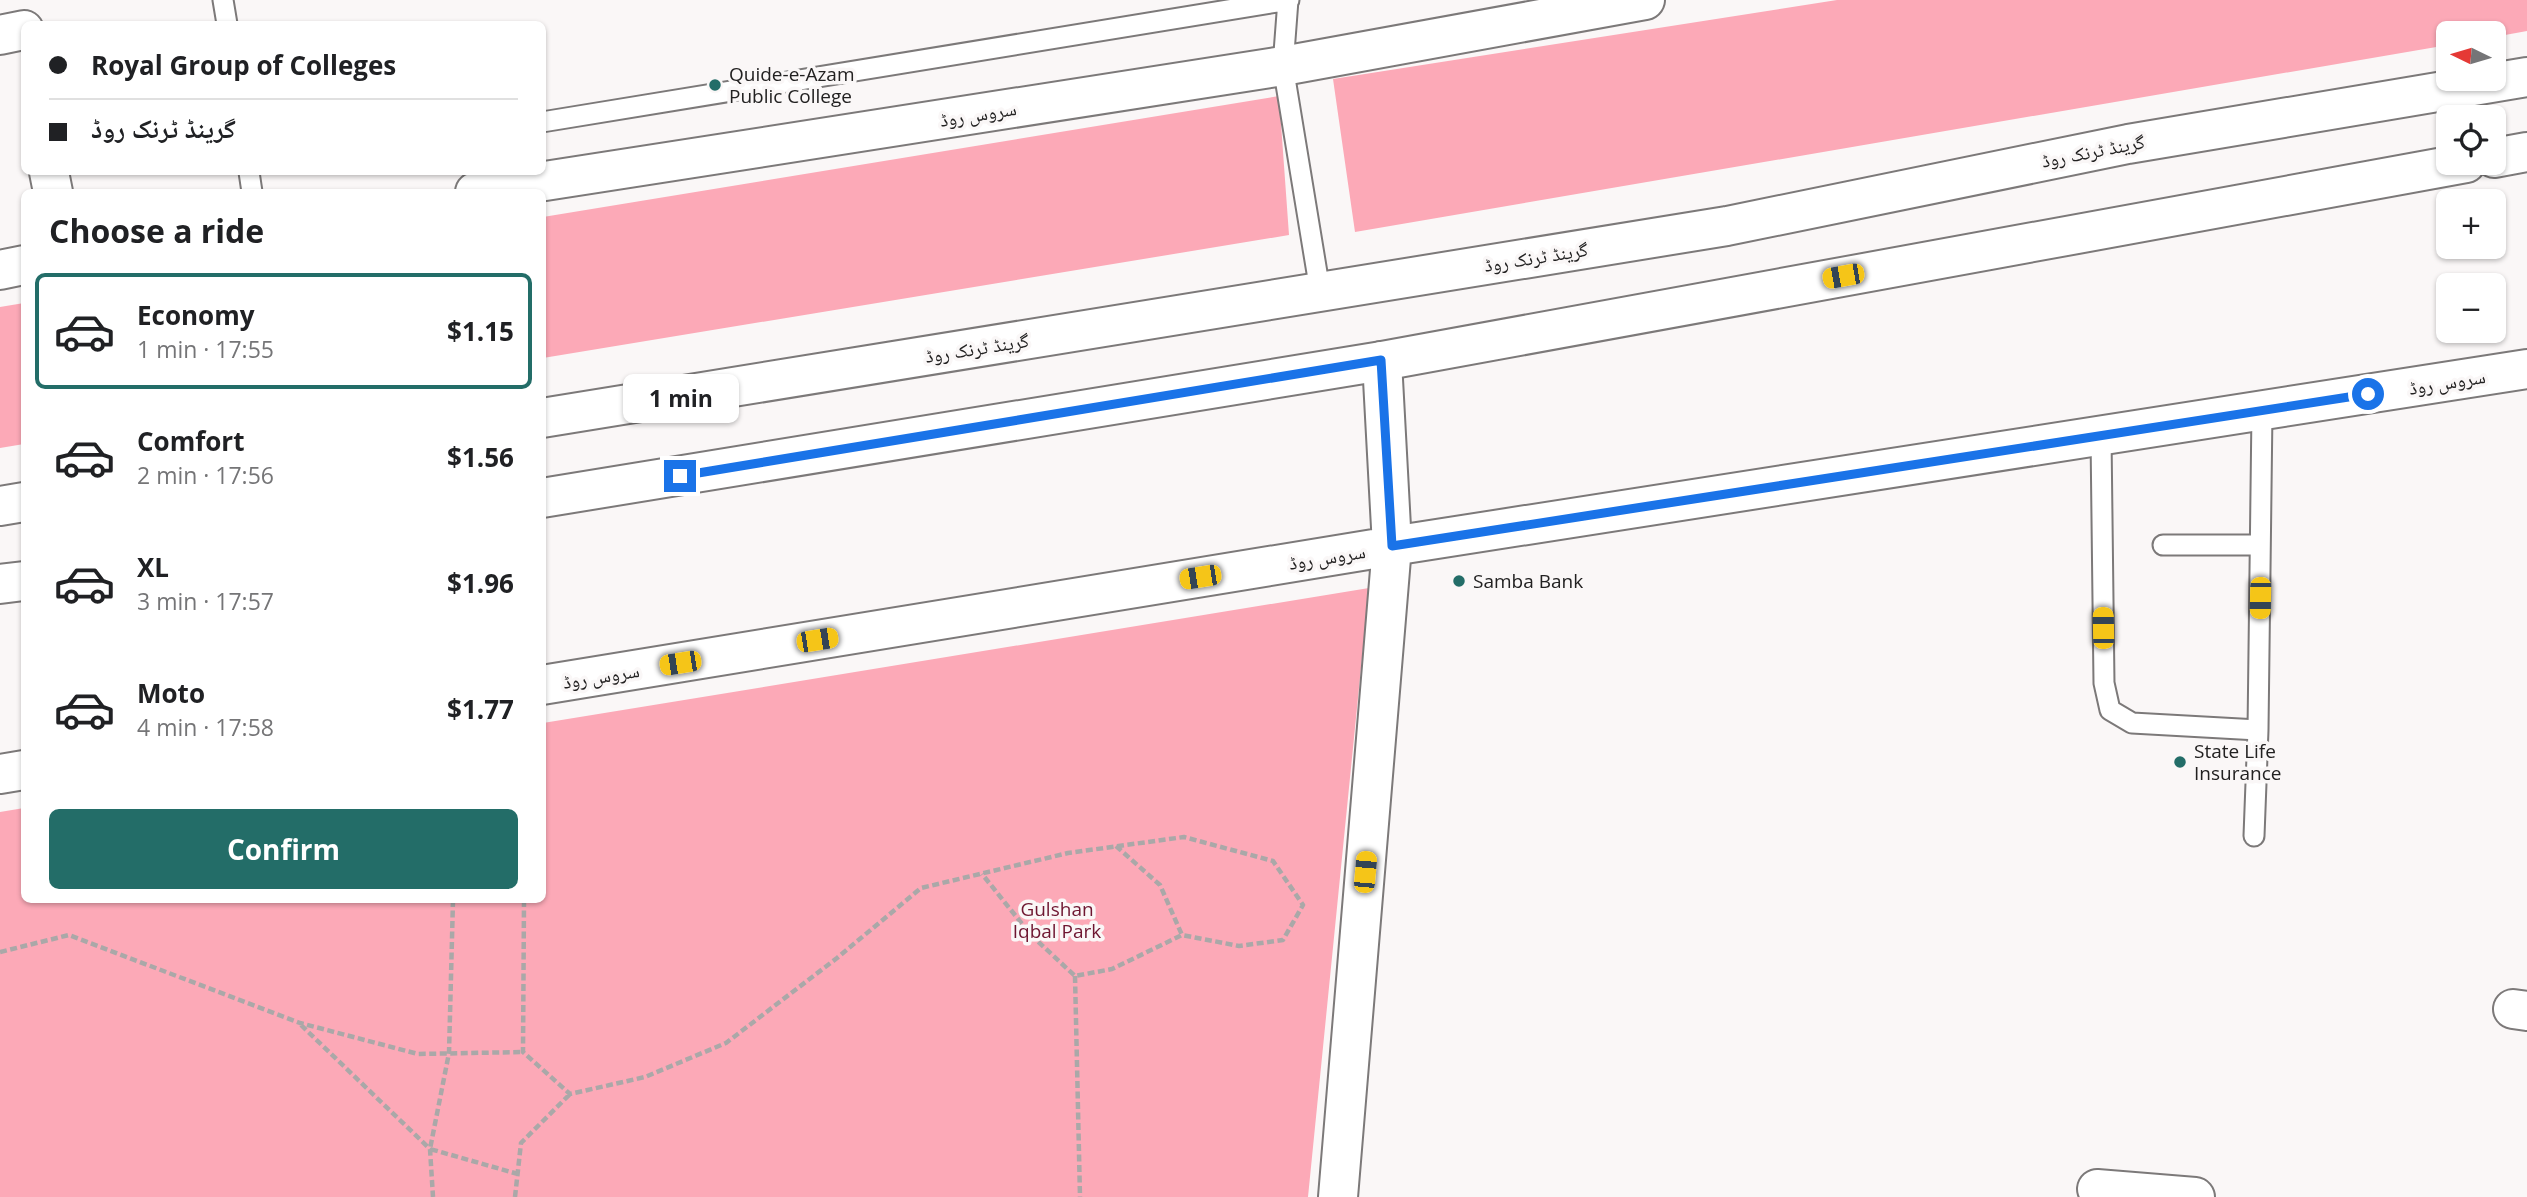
<!DOCTYPE html>
<html lang="en">
<head>
<meta charset="utf-8">
<style>
  :root { --surface:#fff; --page:#f2f2f2; --text:#202124; --muted:#757577; --line:#e0e0e0; --accent:#236d68 }
  body { margin:0; font-family:"Open Sans","Noto Naskh Arabic",sans-serif; background:var(--page); color:var(--text); height:100vh; display:flex; flex-direction:column; font-size:26px; white-space:nowrap }
  * { box-sizing:border-box; margin:0 }
  p { font-size:23px; color:var(--muted) }
  .icon { flex:none; width:38px; height:38px; fill:none; stroke:currentColor; stroke-width:2; stroke-linecap:round; stroke-linejoin:round }
  .map { position:relative; flex:1; overflow:hidden }
  .drawer { position:absolute; left:21px; top:189px; width:525px; height:714px; display:flex; flex-direction:column; background:var(--surface); border-radius:10px; box-shadow:0 2px 5px #0004 }
  .drawer>* { flex:none }
  .banner { position:absolute; left:21px; top:21px; width:525px; height:154px; border-radius:10px; box-shadow:0 2px 5px #0004; display:grid; align-content:center; height:154px; padding:0 28px; background:var(--surface) }
  .needle { width:46px; rotate:275deg }
  .tools { position:absolute; left:2436px; top:21px; display:grid; gap:14px }
  .tools a { display:grid; place-items:center; width:70px; height:70px; border-radius:10px; background:var(--surface); box-shadow:0 2px 5px #0004; font-size:35px }
  .end { position:absolute; width:32px; height:32px; margin:-16px; border:9px solid #1a73e8; background:#fff; box-shadow:0 0 0 4px #fff }
  .from { border-radius:50% }
  .bubble { position:absolute; height:49px; border-radius:10px; background:var(--surface); box-shadow:0 2px 5px #0004; font-size:23px; font-weight:700; line-height:49px; text-align:center }
  .car { position:absolute; width:21px; height:42px; margin:-21px -10px; border-radius:9px; box-shadow:0 0 5px 2px #0007; background:linear-gradient(#f5c518 24%,#345 0 40%,#f5c518 0 76%,#345 0 86%,#f5c518 0) }
  .banner b { display:flex; align-items:center; gap:24px; height:66px; font-size:26px }
  .banner b+b { border-top:2px solid var(--line) }
  .banner i { width:18px; height:18px; background:var(--text) }
  ul { padding:0; list-style:none }
  li { display:flex; align-items:center; gap:21px; height:116px; margin:0 14px 10px; padding:0 14px; border:4px solid transparent; border-radius:10px }
  li div { flex:1 }
  li b { display:block; font-size:26px }
  li em { font-style:normal; font-weight:700 }
  li.active { border-color:var(--accent) }
  li>.icon { width:63px; height:63px; stroke-width:1.5 }
  h2 { padding:0 28px; font-size:32px; line-height:84px }
  .button { display:flex; gap:14px; margin-top:auto; padding:14px 28px }
  .button a { flex:1; height:80px; border-radius:10px; background:var(--accent); color:#fff; font-size:28px; font-weight:700; line-height:80px; text-align:center }
  .map>svg:first-child { display:block }
  .green { fill:#fca9b7 }
  .lines { fill:none; stroke-linecap:round; stroke-linejoin:round }
  .service-casing { stroke:#7c7979; stroke-width:23 }
  .minor-casing { stroke:#7c7979; stroke-width:42 }
  .trunk-casing { stroke:#7c7979; stroke-width:42 }
  .path { stroke:#aaa8a8; stroke-width:4.5; stroke-dasharray:7 3.5; stroke-linecap:butt }
  .service { stroke:#fff; stroke-width:19 }
  .minor { stroke:#fff; stroke-width:38 }
  .trunk { stroke:#fff; stroke-width:38 }
  .route { stroke:#1a73e8; stroke-width:9 }
  .poi-dot { fill:#236d68; stroke:#faf7f7; stroke-width:2.5 }
  .labels { text-anchor:middle; stroke-width:7; stroke-linejoin:round; paint-order:stroke }
  .poi-label { font-size:19px; fill:#222121; stroke:#faf7f7; text-anchor:start }
  .street-label { font-size:19px; fill:#222121; stroke:#faf7f7 }
  .park-label { font-size:19px; fill:#6e1631; stroke:#faf7f7 }
</style>
</head>
<body>
<div class="map">
<svg width="2527" height="1197" viewBox="0 0 2527 1197">
  <rect width="100%" height="100%" fill="#faf7f7"/>
  <path class="green" d="M1837 0H2527V31L2494 37V33H2448V45L1355 232 1333 79Z
    M1279 96 1289 235 543 358V217Z
    M24 303V444L0 448V307Z
    M1369 588 1308 1197H0V812L24 808V900H542L543 723Z"/>
  <g class="lines">
    <g class="service-casing">
      <path id="service" d="M223 0 227 24
        M1288 0 1283 66 1320 291
        M542 122 1289 0
        M249 172 252 192
        M2101 436 2104 683 2110 710 2132 723 2258 730
        M2163 545H2260
        M2254 836 2258 730 2262 411"/>
    </g>
    <g class="minor-casing">
      <path id="minor" d="M0 35 24 30
        M49 172 53 192
        M475 192 1283 66 1645 0
        M0 270 24 265
        M542 685 1392 546 2527 369
        M0 774 24 770
        M2513 1009 2527 1011
        M2097 1189 2195 1197
        M1338 1197 1392 546 1382 361"/>
    </g>
    <g class="trunk-casing">
      <path id="trunk" d="M2494 158 2527 152
        M542 418 1727 226 2128 144 2527 77
        M542 498 1382 361 2466 163
        M0 506 24 502
        M0 584 24 581"/>
    </g>
    <path class="path" d="M1116 846 1160 885 1182 935
      M453 900 449 1053 430 1149 518 1174
      M524 900 523 1052 570 1094 645 1077 726 1043 837 958 921 888 1068 853 1184 837 1273 861 1303 905 1283 940 1239 946 1182 935 1112 969 1075 976 1031 935 982 874
      M0 952 69 935 300 1023 418 1054 523 1052
      M1075 976 1080 1197
      M301 1025 430 1149 433 1197
      M515 1197 521 1143 570 1094"/>
    <use href="#service" class="service"/>
    <use href="#minor" class="minor"/>
    <use href="#trunk" class="trunk"/>
  </g>
  <g class="lines">
    <path class="route" d="M680 476 1381 360 1392 546 2368 394"/>
  </g>
  <g class="poi-dot">
    <circle cx="715" cy="85" r="7"/>
    <circle cx="1459" cy="581" r="7"/>
    <circle cx="2180" cy="762" r="7"/>
  </g>
  <g class="labels">
    <g class="poi-label">
      <text x="729" y="81">Quide-e-Azam<tspan x="729" dy="22">Public College</tspan></text>
      <text x="1473" y="588">Samba Bank</text>
      <text x="2194" y="758">State Life<tspan x="2194" dy="22">Insurance</tspan></text>
    </g>
    <g class="street-label">
      <text transform="translate(978 114) rotate(-9)" y="7">سروس روڈ</text>
      <text transform="translate(2093 151) rotate(-11)" y="7">گرینڈ ٹرنک روڈ</text>
      <text transform="translate(1536 257) rotate(-9)" y="7">گرینڈ ٹرنک روڈ</text>
      <text transform="translate(977 348) rotate(-9)" y="7">گرینڈ ٹرنک روڈ</text>
      <text transform="translate(2447 382) rotate(-9)" y="7">سروس روڈ</text>
      <text transform="translate(1327 557) rotate(-9)" y="7">سروس روڈ</text>
      <text transform="translate(601 676) rotate(-9)" y="7">سروس روڈ</text>
    </g>
    <g class="park-label">
      <text x="1057" y="916">Gulshan<tspan x="1057" dy="22">Iqbal Park</tspan></text>
    </g>
  </g>
</svg>
<div class="tools">
<a><svg class="needle" viewBox="-14 -14 28 28"><path d="M0-13l5 13h-10z" fill="#e53935"/><path d="M0 13l5-13h-10z" fill="#757577"/></svg></a>
<a><svg class="icon" aria-label="locate" viewBox="0 0 24 24"><circle cx="12" cy="12" r="6"/><path d="M12 2v4M12 18v4M2 12h4M18 12h4"/></svg></a>
<a>+</a>
<a>−</a>
</div>
<i class="end from" style="left:2368px;top:394px"></i>
<i class="end" style="left:680px;top:476px"></i>
<div class="bubble" style="left:623px;top:374px;width:116px">1 min</div>
<i class="car" style="left:1843px;top:276px;rotate:260deg"></i>
<i class="car" style="left:1200px;top:577px;rotate:261deg"></i>
<i class="car" style="left:2260px;top:598px;rotate:181deg"></i>
<i class="car" style="left:2103px;top:628px;rotate:359deg"></i>
<i class="car" style="left:817px;top:640px;rotate:81deg"></i>
<i class="car" style="left:680px;top:663px;rotate:261deg"></i>
<i class="car" style="left:1365px;top:872px;rotate:5deg"></i>
<div class="banner">
<b><i class="from"></i>Royal Group of Colleges</b>
<b><i></i>گرینڈ ٹرنک روڈ</b>
</div>
<section class="drawer">
<h2>Choose a ride</h2>
<ul>
<li class="active"><svg class="icon" aria-label="car" viewBox="0 0 24 24"><path d="M5 17H2v-5l4-1 3-4h7l3 4 3 1v5h-3M9 17h6M6 11h13"/><circle cx="7" cy="17" r="2"/><circle cx="17" cy="17" r="2"/></svg><div><b>Economy</b><p>1 min · 17:55</p></div><em>$1.15</em></li>
<li><svg class="icon" aria-label="car" viewBox="0 0 24 24"><path d="M5 17H2v-5l4-1 3-4h7l3 4 3 1v5h-3M9 17h6M6 11h13"/><circle cx="7" cy="17" r="2"/><circle cx="17" cy="17" r="2"/></svg><div><b>Comfort</b><p>2 min · 17:56</p></div><em>$1.56</em></li>
<li><svg class="icon" aria-label="car" viewBox="0 0 24 24"><path d="M5 17H2v-5l4-1 3-4h7l3 4 3 1v5h-3M9 17h6M6 11h13"/><circle cx="7" cy="17" r="2"/><circle cx="17" cy="17" r="2"/></svg><div><b>XL</b><p>3 min · 17:57</p></div><em>$1.96</em></li>
<li><svg class="icon" aria-label="car" viewBox="0 0 24 24"><path d="M5 17H2v-5l4-1 3-4h7l3 4 3 1v5h-3M9 17h6M6 11h13"/><circle cx="7" cy="17" r="2"/><circle cx="17" cy="17" r="2"/></svg><div><b>Moto</b><p>4 min · 17:58</p></div><em>$1.77</em></li>
</ul>
<div class="button"><a>Confirm</a></div>
</section>
</div>
</body>
</html>
